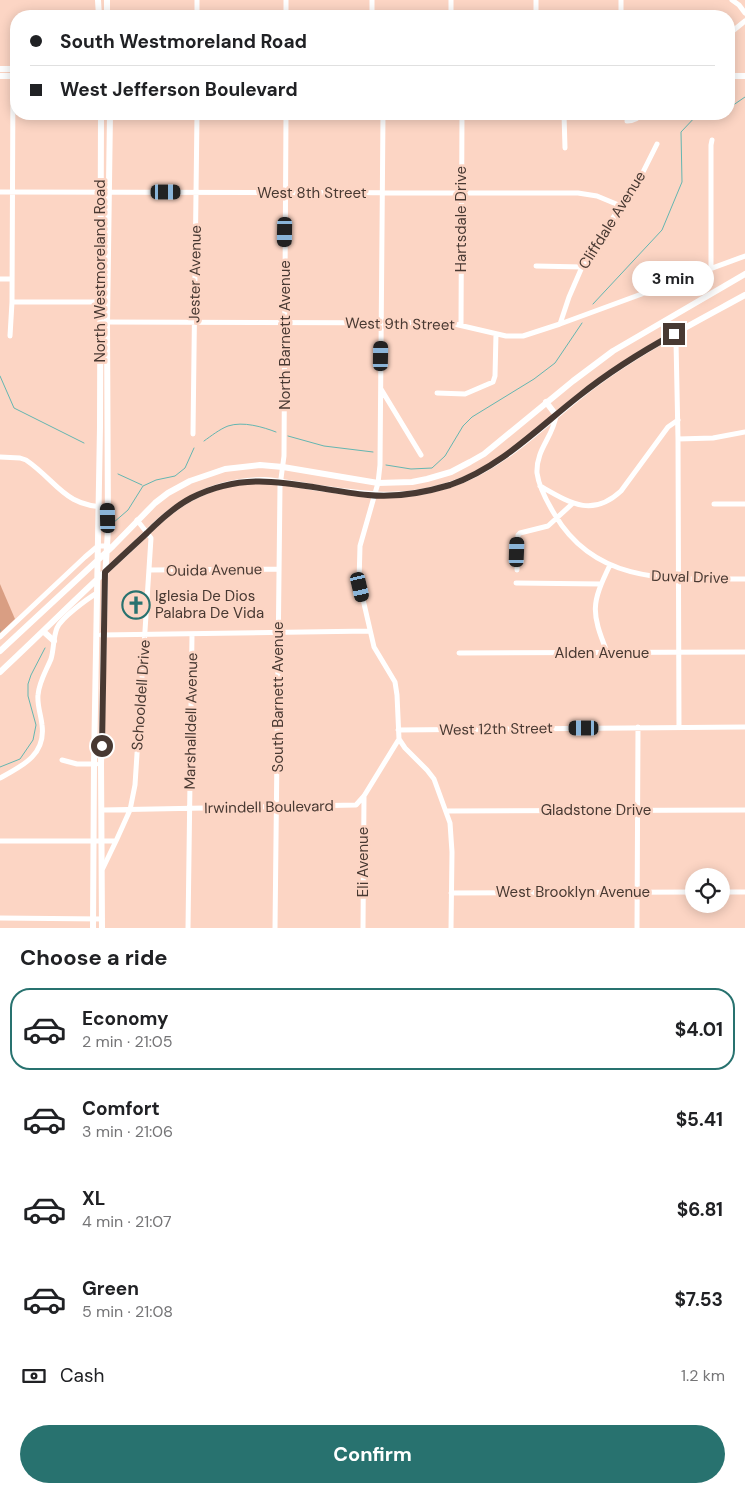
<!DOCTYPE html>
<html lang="en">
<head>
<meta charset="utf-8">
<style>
  :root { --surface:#fff; --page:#f6f6f6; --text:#202124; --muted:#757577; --line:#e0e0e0; --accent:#28726f }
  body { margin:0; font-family:"DM Sans",sans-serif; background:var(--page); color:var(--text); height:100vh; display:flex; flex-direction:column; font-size:19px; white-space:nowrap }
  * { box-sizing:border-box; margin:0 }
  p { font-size:16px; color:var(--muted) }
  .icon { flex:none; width:28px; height:28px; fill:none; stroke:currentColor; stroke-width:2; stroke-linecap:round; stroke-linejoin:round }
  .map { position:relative; height:928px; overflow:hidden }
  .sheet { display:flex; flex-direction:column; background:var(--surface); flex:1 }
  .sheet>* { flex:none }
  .banner { position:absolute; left:10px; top:10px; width:725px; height:110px; border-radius:20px; box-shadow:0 2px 12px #0003; display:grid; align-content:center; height:110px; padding:0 20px; background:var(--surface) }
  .buttons { position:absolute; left:685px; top:868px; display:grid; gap:10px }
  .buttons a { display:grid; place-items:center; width:45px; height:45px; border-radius:50%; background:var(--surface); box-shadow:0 2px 12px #0003; font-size:25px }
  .end { position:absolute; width:22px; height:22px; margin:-11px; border:6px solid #483932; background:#fff; box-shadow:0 0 0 2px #fff }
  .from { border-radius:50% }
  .bubble { position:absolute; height:35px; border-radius:18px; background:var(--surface); box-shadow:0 2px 12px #0003; font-size:16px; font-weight:700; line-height:35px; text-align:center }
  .car { position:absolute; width:15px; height:30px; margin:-15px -8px; border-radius:6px; box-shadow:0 0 4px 1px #0007; background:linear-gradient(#222 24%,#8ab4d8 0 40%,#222 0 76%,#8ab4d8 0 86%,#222 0) }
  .banner b { display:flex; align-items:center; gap:18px; height:48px; font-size:19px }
  .banner b+b { border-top:1px solid var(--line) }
  .banner i { width:12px; height:12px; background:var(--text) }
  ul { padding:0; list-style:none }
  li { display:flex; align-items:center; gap:15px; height:82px; margin:0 10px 8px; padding:0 10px; border:2px solid transparent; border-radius:20px }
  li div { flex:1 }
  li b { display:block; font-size:19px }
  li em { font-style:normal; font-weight:700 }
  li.active { border-color:var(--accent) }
  li>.icon { width:45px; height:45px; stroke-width:1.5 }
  h2 { padding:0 20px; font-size:22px; line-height:60px }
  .pay { display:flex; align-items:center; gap:12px; height:55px; padding:0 20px; font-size:19px }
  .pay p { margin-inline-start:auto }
  .primary-button { display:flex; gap:10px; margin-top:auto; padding:10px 20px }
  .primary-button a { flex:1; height:58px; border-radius:30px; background:var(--accent); color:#fff; font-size:20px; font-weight:700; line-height:58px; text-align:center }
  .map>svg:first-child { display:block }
  .forest { fill:#d99e83 }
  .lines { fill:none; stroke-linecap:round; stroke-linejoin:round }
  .stream { stroke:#64b6b1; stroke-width:1 }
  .minor { stroke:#fff; stroke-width:5 }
  .major { stroke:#fff; stroke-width:6 }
  .route { stroke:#483932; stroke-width:6 }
  .labels { text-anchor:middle; stroke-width:5; stroke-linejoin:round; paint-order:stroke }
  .street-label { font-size:15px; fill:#483932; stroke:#fcd5c4 }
  .poi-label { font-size:15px; fill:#483932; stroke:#fcd5c4; text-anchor:start }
</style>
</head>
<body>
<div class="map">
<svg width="745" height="928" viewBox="0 0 745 928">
  <rect width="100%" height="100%" fill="#fcd5c4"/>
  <path class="forest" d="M0 584 15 619 0 633Z"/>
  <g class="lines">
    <path class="stream" d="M729 108 745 97
      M593 304 662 230 682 182 681 132 698 114H703
      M0 376 14 408 84 443
      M288 436 324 446 373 452
      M204 441C211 436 220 429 228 426 243 421 263 427 276 432
      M386 465 411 469 432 468 445 456 463 426 472 417 534 379 555 363 582 323
      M118 474 142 485
      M113 523 128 510 143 486 156 480 175 476 185 468 194 448
      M0 630V631
      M0 767 20 759 33 740 36 725 28 696V684L31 675 45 648"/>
    <path class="minor" d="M536 0V16
      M732 0 739 5 745 13
      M197 16V0
      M286 16V0
      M372 16V0
      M451 16V0
      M621 16V0
      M729 34 745 21
      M383 114 380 465 378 483 360 546 359 582 374 647 395 682 397 695 399 739 405 748 427 770 434 779 450 823 452 852 451 928
      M564 114 565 148
      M627 121C634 121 638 119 642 114
      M0 192 578 193 597 196 621 206
      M536 266 582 267
      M711 268V145L712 140
      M0 279H11
      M12 302H102
      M104 322 450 323 506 336H523L560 324 745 256
      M560 324 569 297 582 267 593 247 639 180 657 144
      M461 325 462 114
      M674 334 676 341 678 439 679 727
      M10 336 12 302 13 74
      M381 389 421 455
      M437 393 465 394 493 382 495 376 496 334
      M556 416C553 437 536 449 537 473 539 488 547 502 555 515 597 586 673 579 745 579
      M193 434 197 114
      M678 439 713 438 745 432
      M0 457 20 458 26 460C58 482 64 507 108 507
      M540 486C570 503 592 518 621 491L668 427 678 420
      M714 504H745
      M149 570 279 569
      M517 570 518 535 520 533 548 526 572 504
      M516 583 601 584
      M101 635 370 631
      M0 637 85 557 98 546H106
      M607 652C591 612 591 604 610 565
      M459 653 745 652
      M398 730 745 727
      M62 760 77 764H96
      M0 778C22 766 46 755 42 725 41 715 37 705 38 695 39 682 46 671 51 659 54 649 53 638 57 628 61 618 87 599 97 593
      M102 810 356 805 364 796 399 739
      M447 811 745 810
      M0 841H116L130 810 135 785 151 538 137 520
      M103 868 116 841
      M721 892H745
      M451 893 694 892
      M0 918 102 919
      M188 928 192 635
      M275 928 280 486 284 456 286 114
      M363 928 364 797
      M637 928 638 727"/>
    <path class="major" d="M98 0 99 16
      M107 0V16
      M0 69H16
      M0 76H16
      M729 76H745
      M546 402 556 415
      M43 631 54 641
      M0 651 113 546 155 503 168 493 190 481 225 469 260 465 283 467 378 483 412 482 427 479 451 472 470 462 484 454 573 381 613 351 745 274
      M0 672C43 632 84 590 128 551 147 533 165 513 188 500 211 487 237 480 264 480 280 481 296 484 312 487 368 495 408 502 463 480 513 459 551 417 594 385 641 350 694 323 745 295
      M93 928 94 764 100 427 101 114
      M102 928 101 764 105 579 108 529 107 322 110 114"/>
  </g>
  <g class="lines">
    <path class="route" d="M102 746 105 572C119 559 133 546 147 533 160 520 174 507 191 498 253 466 304 489 368 495 396 498 423 493 450 485 501 467 538 428 579 396 609 372 641 352 674 334"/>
  </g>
  <defs>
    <g id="church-ring" transform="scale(1.4375)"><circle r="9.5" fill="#fcd5c4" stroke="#28726f" stroke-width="1.5"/><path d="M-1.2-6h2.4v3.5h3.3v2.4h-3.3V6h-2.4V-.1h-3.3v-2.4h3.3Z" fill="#28726f"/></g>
  </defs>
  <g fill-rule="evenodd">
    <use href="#church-ring" x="136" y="605"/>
  </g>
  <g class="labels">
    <g class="street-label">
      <text x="312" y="198">West 8th Street</text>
      <text transform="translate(461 219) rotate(-90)" y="5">Hartsdale Drive</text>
      <text transform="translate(612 220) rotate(-58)" y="5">Cliffdale Avenue</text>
      <text transform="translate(100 271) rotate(-90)" y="5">North Westmoreland Road</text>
      <text transform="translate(195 274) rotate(-89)" y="5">Jester Avenue</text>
      <text transform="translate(400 324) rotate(1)" y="5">West 9th Street</text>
      <text transform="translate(285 335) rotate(-90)" y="5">North Barnett Avenue</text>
      <text transform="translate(214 570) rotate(-1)" y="5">Ouida Avenue</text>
      <text transform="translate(690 577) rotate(2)" y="5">Duval Drive</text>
      <text x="602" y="658">Alden Avenue</text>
      <text transform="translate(141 695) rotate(-86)" y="5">Schooldell Drive</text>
      <text transform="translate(278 697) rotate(-90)" y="5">South Barnett Avenue</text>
      <text transform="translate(191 721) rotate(-89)" y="5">Marshalldell Avenue</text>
      <text transform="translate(496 729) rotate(-1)" y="5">West 12th Street</text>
      <text transform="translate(269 807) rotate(-1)" y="5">Irwindell Boulevard</text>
      <text x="596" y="815">Gladstone Drive</text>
      <text transform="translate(363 862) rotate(-90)" y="5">Eli Avenue</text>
      <text x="573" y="897">West Brooklyn Avenue</text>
    </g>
    <g class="poi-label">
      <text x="155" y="601">Iglesia De Dios<tspan x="155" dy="17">Palabra De Vida</tspan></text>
    </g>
  </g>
</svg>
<div class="buttons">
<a><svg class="icon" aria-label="locate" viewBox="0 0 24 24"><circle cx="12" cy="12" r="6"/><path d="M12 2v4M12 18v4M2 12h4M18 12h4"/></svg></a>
</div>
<i class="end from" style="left:102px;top:746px"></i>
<i class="end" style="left:674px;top:334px"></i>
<div class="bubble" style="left:632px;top:261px;width:82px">3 min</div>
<i class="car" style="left:166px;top:192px;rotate:90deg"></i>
<i class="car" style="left:285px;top:232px;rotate:181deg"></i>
<i class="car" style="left:381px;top:356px;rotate:1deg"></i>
<i class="car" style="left:108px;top:518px;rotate:359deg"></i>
<i class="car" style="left:517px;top:552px;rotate:2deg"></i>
<i class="car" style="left:360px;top:587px;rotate:167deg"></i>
<i class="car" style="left:584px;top:728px;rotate:270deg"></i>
<div class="banner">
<b><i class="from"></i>South Westmoreland Road</b>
<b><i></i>West Jefferson Boulevard</b>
</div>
</div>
<section class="sheet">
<h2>Choose a ride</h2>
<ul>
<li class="active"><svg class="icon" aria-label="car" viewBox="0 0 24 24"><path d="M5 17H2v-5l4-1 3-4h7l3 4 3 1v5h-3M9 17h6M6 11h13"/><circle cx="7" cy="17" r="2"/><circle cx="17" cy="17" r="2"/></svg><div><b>Economy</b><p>2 min · 21:05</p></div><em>$4.01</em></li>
<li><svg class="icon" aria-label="car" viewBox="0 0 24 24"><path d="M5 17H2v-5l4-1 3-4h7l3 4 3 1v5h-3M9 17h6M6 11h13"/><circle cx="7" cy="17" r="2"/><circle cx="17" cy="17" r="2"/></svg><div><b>Comfort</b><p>3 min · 21:06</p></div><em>$5.41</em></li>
<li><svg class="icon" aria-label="car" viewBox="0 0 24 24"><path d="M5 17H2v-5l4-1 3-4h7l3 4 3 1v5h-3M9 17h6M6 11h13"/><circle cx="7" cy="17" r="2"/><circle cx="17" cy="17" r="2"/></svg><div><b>XL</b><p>4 min · 21:07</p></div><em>$6.81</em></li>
<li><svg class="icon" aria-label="car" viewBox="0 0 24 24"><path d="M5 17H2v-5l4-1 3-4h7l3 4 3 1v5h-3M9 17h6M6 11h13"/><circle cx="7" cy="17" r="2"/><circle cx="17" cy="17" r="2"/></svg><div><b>Green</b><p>5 min · 21:08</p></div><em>$7.53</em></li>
</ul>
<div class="pay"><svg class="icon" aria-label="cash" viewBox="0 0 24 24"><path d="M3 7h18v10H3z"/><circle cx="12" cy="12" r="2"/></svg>Cash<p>1.2 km</p></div>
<div class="primary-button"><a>Confirm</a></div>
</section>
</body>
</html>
